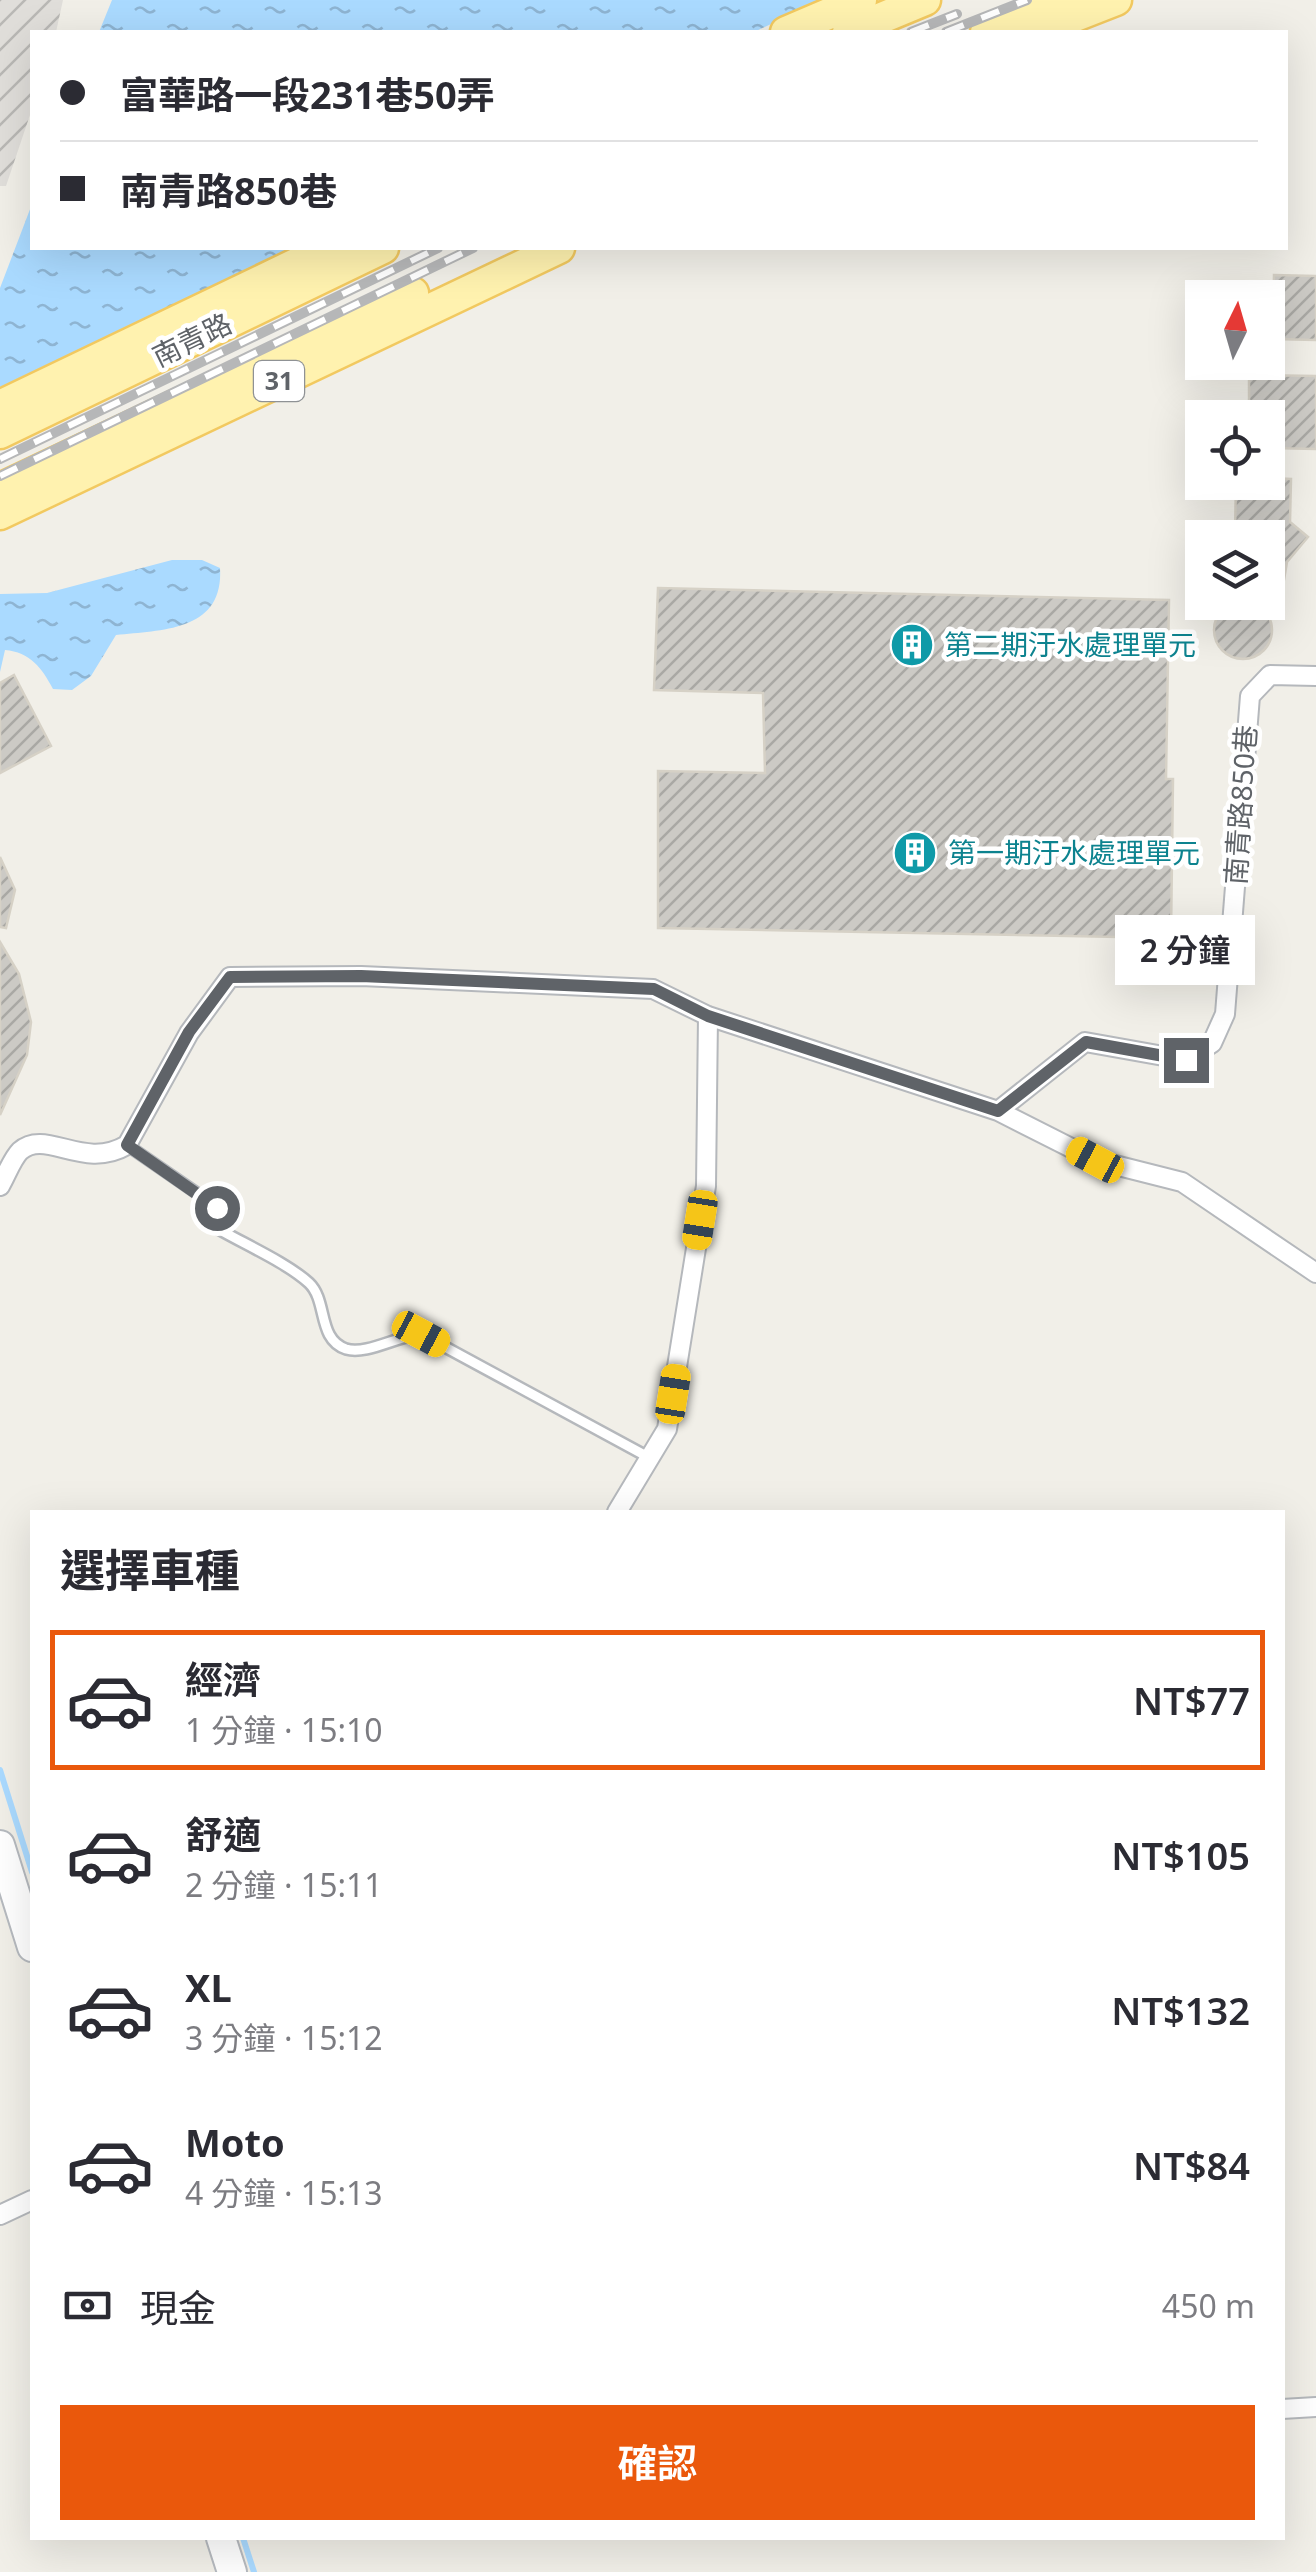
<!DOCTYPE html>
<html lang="zh-TW">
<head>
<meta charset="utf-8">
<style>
  :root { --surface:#fff; --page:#f7f7f7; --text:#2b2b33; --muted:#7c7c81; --line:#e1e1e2; --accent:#ea580c }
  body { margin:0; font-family:"Noto Sans","Noto Sans TC",sans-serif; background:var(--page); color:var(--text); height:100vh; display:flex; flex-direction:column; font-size:38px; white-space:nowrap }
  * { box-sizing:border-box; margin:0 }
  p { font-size:32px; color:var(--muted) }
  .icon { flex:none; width:55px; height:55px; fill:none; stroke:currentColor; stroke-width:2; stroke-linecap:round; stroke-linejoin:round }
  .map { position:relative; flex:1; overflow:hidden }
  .sheet { position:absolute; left:30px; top:1510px; width:1255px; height:1030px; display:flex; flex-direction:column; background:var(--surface); border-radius:0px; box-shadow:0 10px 40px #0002 }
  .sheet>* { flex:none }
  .top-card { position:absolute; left:30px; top:30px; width:1258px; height:220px; border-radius:0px; box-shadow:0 10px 40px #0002; display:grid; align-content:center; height:220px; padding:0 30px; background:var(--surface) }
  .needle { width:65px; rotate:5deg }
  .fabs { position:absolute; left:1185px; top:280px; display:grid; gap:20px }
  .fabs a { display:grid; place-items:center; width:100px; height:100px; border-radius:0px; background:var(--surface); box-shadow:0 10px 40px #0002; font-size:50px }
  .end { position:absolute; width:45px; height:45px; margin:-22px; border:12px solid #5f6368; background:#fff; box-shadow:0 0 0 5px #fff }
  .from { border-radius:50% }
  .bubble { position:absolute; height:70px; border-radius:0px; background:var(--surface); box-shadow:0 10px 40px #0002; font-size:32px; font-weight:600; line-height:70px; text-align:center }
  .car { position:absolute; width:30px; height:60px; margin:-30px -15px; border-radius:12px; box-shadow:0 0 8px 2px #0007; background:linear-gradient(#f5c518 24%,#345 0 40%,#f5c518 0 76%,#345 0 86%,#f5c518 0) }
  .top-card b { display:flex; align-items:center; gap:35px; height:95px; font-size:38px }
  .top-card b+b { border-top:2px solid var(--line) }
  .top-card i { width:25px; height:25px; background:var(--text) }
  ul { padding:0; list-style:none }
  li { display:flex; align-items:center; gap:30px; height:140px; margin:0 20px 15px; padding:0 10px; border:5px solid transparent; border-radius:0px }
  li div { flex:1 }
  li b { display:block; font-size:38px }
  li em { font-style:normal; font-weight:600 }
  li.active { border-color:var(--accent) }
  li>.icon { width:90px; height:90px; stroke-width:1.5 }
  h2 { padding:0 30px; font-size:45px; line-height:120px }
  .pay { display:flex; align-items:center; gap:25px; height:110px; padding:0 30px; font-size:38px }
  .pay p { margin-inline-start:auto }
  .cta { display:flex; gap:20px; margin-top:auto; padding:20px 30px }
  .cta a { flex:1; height:115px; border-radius:0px; background:var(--accent); color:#fff; font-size:40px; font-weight:600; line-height:115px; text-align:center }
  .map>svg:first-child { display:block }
  .industrial { fill:url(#industrial-furrows) }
  .water { fill:url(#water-ripples) }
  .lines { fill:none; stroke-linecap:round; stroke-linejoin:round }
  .stream { stroke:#aadaff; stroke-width:6 }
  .building { fill:url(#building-hatch); stroke:#d6d1c6; stroke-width:2.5 }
  .lane-casing { stroke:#b5b8bc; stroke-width:14 }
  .street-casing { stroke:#b5b8bc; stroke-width:22 }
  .secondary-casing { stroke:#b6babf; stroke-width:32 }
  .primary-casing { stroke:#f2c960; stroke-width:35 }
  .lane { stroke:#fff; stroke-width:9 }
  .street { stroke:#fff; stroke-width:18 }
  .secondary { stroke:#fff; stroke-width:28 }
  .primary { stroke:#fff2af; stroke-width:30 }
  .rail-casing { stroke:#b6b7b8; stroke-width:10 }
  .rail { stroke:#fff; stroke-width:6; stroke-dasharray:19; stroke-linecap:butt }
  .route { stroke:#5f6368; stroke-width:12 }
  .labels { text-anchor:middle; stroke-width:9; stroke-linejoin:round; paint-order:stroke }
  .shield { fill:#fff; stroke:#8f9295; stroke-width:2.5 }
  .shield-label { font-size:25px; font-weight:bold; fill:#5f6368 }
  .street-label { font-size:28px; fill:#5f6368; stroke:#fff }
  .culture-label { font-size:28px; fill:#0d838f; stroke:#fff; text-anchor:start }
</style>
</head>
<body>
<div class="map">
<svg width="1316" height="2572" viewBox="0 0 1316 2572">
  <defs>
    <pattern id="industrial-furrows" width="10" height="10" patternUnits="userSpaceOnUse" patternTransform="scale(2.5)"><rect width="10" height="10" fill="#e0deda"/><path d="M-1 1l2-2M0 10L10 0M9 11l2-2" fill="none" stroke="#b9b8b5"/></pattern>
    <pattern id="water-ripples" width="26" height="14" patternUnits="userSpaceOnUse" patternTransform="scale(2.5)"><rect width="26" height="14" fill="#aadaff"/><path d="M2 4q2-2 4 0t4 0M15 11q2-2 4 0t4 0" fill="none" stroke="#8eb4d2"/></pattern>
    <pattern id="building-hatch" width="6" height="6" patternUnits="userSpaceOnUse" patternTransform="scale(2.5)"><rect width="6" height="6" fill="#cccac5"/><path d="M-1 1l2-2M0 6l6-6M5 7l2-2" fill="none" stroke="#a9a8a4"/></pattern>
  </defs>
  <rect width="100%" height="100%" fill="#f1efe8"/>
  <path class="industrial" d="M0 0H63L56 32H32V109L6 186H0Z"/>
  <path class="water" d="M112 0H823L754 32H99Z
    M32 204V248H294L0 387V288Z
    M172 560H202L220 568C224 631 163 630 116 635L91 676 72 690 53 689C42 668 30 652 5 650L0 672V594L47 593Z"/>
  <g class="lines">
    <path class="stream" d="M0 1770 32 1872
      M243 2538 254 2572"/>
  </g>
  <path class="building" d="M1274 275 1316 276V340L1273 339Z
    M1249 375 1316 376V449L1268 448V418H1249Z
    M1268 478 1291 479 1290 522 1308 537 1287 562 1284 580 1268 602V534L1235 532 1236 482H1268Z
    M658 588 1169 600 1166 779H1173L1171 938 658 928V771L765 773 763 693 654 690Z
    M1214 630a29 29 0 1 1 58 0a29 29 0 1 1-58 0Z
    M14 675 51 746 0 773V683Z
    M0 857 15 890 6 928 0 927Z
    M0 942 19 974 31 1022 27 1055 0 1115Z"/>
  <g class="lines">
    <g class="lane-casing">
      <path id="lane" d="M127 1145 217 1207 208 1223C237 1241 285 1261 309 1283 328 1301 317 1339 346 1349 367 1355 397 1336 421 1334L650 1458"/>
    </g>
    <g class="street-casing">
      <path id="street" d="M998 1111 1085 1042 1186 1060 1212 1043 1225 1014 1250 696 1270 675 1316 676
        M0 1186C6 1176 12 1159 20 1151 46 1128 83 1171 127 1145L189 1033 230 977 361 976 653 989 708 1016 998 1111 1095 1160 1182 1182 1316 1273
        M617 1512 667 1429 706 1186 708 1016
        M0 2215 32 2200
        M1282 2409 1316 2407"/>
    </g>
    <g class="secondary-casing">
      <path id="secondary" d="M0 1845 32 1947
        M221 2538 232 2572"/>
    </g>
    <g class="primary-casing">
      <path id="primary" d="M1047 27 1116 0
        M786 32 861 0
        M848 32 925 0
        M986 32 1068 0
        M0 406 329 248
        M0 433 383 248
        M0 489 413 293
        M0 514 559 248"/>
    </g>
    <use href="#lane" class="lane"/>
    <use href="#street" class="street"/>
    <use href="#secondary" class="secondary"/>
    <use href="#primary" class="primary"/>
    <g class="rail-casing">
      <path id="rail" d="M911 32 957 14
        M946 32 1027 0
        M0 459 438 248
        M0 476 473 248"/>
    </g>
    <use href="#rail" class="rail"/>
  </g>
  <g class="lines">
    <path class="route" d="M217 1208 127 1145 189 1032 230 977 361 976 654 989 708 1016 998 1111 1086 1042 1186 1060"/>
  </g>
  <defs>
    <g id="building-disc" transform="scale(2.25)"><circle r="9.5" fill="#0f9aa8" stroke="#fff"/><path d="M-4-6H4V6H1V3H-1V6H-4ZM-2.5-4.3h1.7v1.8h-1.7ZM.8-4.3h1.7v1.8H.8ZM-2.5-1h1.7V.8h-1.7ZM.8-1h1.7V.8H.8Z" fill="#fff"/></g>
  </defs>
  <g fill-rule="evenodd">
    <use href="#building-disc" x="912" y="645"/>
    <use href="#building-disc" x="915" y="853"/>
  </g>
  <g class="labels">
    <rect class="shield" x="254" y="361" width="50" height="40" rx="8"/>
    <g class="shield-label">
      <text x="279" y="390">31</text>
    </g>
    <g class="street-label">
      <text transform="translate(192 340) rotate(-26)" y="10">南青路</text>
      <text transform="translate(1241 805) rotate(-86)" y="10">南青路850巷</text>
    </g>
    <g class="culture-label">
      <text x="944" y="655">第二期汙水處理單元</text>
      <text x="948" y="863">第一期汙水處理單元</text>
    </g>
  </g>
</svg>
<div class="fabs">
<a><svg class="needle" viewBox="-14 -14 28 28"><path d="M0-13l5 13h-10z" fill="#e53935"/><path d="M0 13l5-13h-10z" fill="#7c7c81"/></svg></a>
<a><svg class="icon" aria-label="locate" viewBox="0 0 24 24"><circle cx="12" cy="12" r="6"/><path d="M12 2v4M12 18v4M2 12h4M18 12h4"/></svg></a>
<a><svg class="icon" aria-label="layers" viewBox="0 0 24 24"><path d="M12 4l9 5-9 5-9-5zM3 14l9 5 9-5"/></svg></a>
</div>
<i class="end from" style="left:217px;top:1208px"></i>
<i class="end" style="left:1186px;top:1060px"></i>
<div class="bubble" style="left:1115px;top:915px;width:140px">2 分鐘</div>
<i class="car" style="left:1095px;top:1160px;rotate:298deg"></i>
<i class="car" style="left:700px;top:1220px;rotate:189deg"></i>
<i class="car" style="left:421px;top:1334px;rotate:118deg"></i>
<i class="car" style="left:673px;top:1394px;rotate:9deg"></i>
<div class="top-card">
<b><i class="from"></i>富華路一段231巷50弄</b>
<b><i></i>南青路850巷</b>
</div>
<section class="sheet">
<h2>選擇車種</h2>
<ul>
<li class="active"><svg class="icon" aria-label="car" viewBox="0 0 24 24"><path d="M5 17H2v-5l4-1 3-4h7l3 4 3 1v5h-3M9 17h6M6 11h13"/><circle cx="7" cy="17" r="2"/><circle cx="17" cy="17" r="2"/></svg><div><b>經濟</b><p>1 分鐘 · 15:10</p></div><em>NT$77</em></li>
<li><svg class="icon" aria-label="car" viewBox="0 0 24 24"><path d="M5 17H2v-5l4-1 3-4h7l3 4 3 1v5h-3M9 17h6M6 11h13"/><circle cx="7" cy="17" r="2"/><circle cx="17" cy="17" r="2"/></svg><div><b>舒適</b><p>2 分鐘 · 15:11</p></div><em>NT$105</em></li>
<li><svg class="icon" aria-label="car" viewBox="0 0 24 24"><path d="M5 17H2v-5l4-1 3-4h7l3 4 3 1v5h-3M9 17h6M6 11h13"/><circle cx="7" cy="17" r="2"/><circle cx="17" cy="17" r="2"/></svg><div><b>XL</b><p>3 分鐘 · 15:12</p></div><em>NT$132</em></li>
<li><svg class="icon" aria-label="car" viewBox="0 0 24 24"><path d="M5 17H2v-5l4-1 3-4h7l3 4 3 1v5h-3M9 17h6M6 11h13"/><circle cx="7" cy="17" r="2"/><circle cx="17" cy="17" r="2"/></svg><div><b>Moto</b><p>4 分鐘 · 15:13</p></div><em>NT$84</em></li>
</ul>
<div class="pay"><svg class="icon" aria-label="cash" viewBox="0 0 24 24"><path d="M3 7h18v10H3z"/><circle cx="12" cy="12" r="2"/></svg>現金<p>450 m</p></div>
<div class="cta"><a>確認</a></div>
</section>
</div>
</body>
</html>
